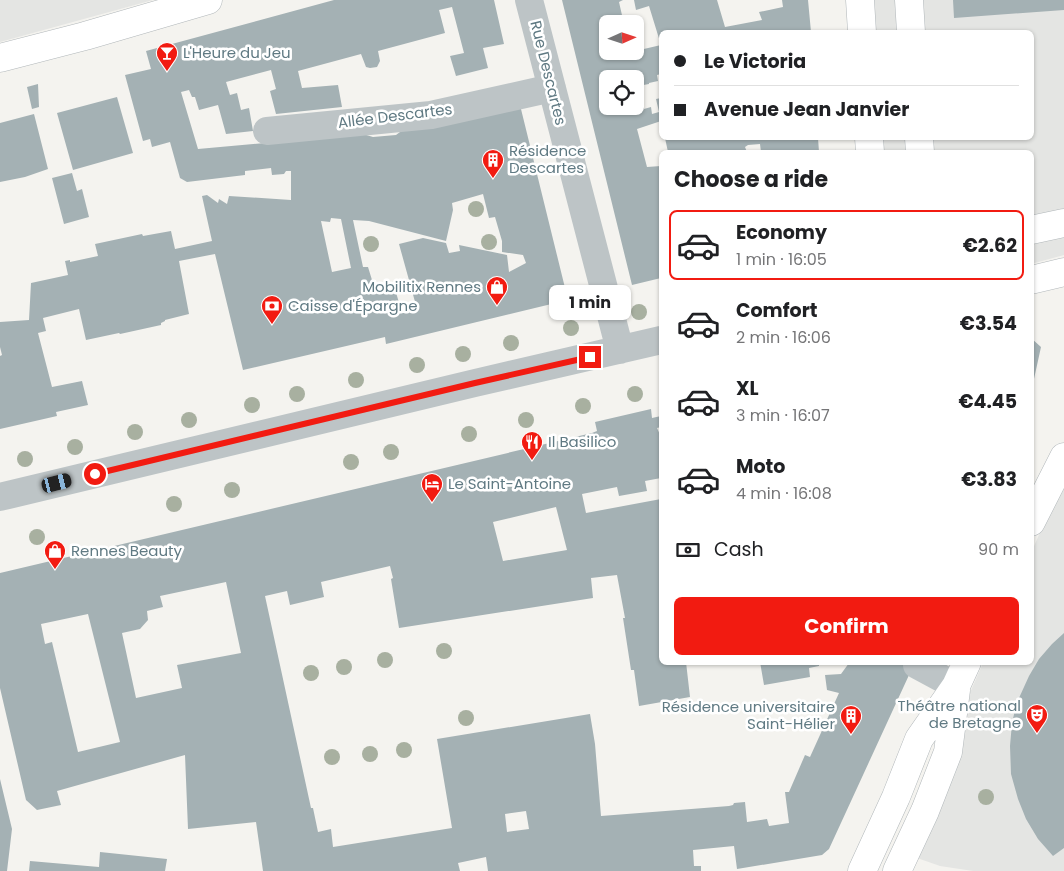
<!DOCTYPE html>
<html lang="en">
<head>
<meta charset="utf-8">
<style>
  :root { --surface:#fff; --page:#f6f6f6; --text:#202124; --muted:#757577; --line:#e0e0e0; --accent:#f21b11 }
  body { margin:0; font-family:Poppins,sans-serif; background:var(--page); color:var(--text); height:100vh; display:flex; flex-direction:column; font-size:19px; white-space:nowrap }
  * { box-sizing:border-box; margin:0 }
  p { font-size:16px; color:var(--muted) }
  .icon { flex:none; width:28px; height:28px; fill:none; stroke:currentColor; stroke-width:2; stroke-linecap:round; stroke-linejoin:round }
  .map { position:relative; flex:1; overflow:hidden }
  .drawer { position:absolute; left:659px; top:150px; width:375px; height:515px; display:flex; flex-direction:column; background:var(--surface); border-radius:8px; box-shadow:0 1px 4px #0004 }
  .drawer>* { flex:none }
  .top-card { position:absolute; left:659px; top:30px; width:375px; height:110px; border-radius:8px; box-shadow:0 1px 4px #0004; display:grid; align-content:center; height:110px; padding:0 15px; background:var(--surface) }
  .needle { width:32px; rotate:87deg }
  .fabs { position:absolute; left:599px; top:15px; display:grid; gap:10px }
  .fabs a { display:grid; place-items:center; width:45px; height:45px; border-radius:8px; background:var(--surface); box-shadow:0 1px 4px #0004; font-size:25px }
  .end { position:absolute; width:22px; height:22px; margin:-11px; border:6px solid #f21b11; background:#fff; box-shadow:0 0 0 2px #fff }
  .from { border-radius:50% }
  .bubble { position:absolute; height:35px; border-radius:8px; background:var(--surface); box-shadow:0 1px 4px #0004; font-size:16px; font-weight:700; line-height:35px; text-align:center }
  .car { position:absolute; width:15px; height:30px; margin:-15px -8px; border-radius:6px; box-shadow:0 0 4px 1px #0007; background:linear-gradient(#222 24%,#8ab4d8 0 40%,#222 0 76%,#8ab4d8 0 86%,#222 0) }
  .top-card b { display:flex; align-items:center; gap:18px; height:48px; font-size:19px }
  .top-card b+b { border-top:1px solid var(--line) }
  .top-card i { width:12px; height:12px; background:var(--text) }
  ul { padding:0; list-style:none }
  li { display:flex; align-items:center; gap:15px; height:70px; margin:0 10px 8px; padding:0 5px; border:2px solid transparent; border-radius:8px }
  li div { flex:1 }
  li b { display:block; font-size:19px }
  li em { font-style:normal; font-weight:700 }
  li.selected { border-color:var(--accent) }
  li>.icon { width:45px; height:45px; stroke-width:1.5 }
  h2 { padding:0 15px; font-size:22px; line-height:60px }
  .pay { display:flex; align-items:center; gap:12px; height:55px; padding:0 15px; font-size:19px }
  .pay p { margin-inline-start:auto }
  .button { display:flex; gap:10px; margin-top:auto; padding:10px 15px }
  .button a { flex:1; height:58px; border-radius:8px; background:var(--accent); color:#fff; font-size:20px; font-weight:700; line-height:58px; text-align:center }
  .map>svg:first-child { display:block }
  .built { fill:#e4e5e3 }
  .building { fill:#a4b1b4; fill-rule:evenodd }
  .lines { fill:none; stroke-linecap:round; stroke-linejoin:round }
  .major-casing { stroke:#b1b7ba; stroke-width:29 }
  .minor { stroke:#bdc4c6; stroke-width:28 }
  .major { stroke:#fff; stroke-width:28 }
  .tree { fill:#a8b0a0 }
  .route { stroke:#f21b11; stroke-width:6 }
  .labels { text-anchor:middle; stroke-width:5; stroke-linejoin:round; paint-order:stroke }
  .poi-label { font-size:15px; fill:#607a83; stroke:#fff; text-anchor:start }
  .street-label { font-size:15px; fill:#607a83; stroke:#fff }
</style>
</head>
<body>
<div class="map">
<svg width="1064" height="871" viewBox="0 0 1064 871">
  <rect width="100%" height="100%" fill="#f4f3ef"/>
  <path class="built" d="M0 0H153L0 42Z
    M873 0H1064V255L1031 264V152H884L883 138H1031V32H876Z
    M1064 478V871H973L940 866 900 852 983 663 1031 662V553Z"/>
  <path class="building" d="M334 0H494L504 44 483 48 488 68 456 76 450 56 464 53 452 7 439 10 445 33 378 51 380 61 377 67 370 68 366 67 361 54 298 71 302 88 338 85 342 107 276 114 270 91 276 89 271 70 226 82 230 95 237 93 241 110 249 108 253 131 226 134 218 105 199 110 195 97H192L189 90 181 92 198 149 363 134 373 137 396 135 404 129 520 105 568 300 386 344 385 337 243 370 215 254 179 261 189 314 165 320V321L161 323V325L120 334 119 333 86 340 79 309 43 318 46 331 38 333 52 387 82 381 88 405 56 412 57 416 0 429V356L2 355 0 347V322L29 320 31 283 68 275 65 261 70 260V262L98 256 95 244 142 234 143 236 171 231 175 249 212 241 202 196 207 195 218 203 219 199 227 204 229 196 291 200V171H286L284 174 272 175 271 168 245 171V175L187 182 180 178 170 142 152 147 150 139 143 141 125 75 151 69 146 51ZM483 194 489 218 495 217 502 241V252L523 255 526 263 509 272 507 255 459 245 460 251 449 253 446 243 423 238 399 244 417 309 402 313 395 289 376 293 368 267H363L353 220 369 221 446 241 453 210 452 203ZM331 218 341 219 351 268 332 272 321 221 330 222Z
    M562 0H623L619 2 624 24H608V51H630L631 52 661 45 649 6 636 10 634 0H717L725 27 762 20 759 12 783 7 782 0H808L811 32H661V74L657 75 658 81 649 83V84L638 86 644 109 651 107 652 114 659 112 656 99 661 98V121L637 129 647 167 661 166V278L632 285ZM608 79H635V106H608Z
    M953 0H1064V10L954 18Z
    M38 84 39 107 32 109 27 87Z
    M117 97 133 153 73 170 57 113Z
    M34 114 48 169 25 177 0 182V123Z
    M665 138H818L819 152H761L760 144 748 145 745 147 747 152H668Z
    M72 173 77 191 82 189 89 217 64 224 52 178Z
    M1031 338 1041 347 1032 388H1031Z
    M651 409 652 418 661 416V427L657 428 661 437V478L645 481 647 491 619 496 617 487 582 494 586 513 661 499V662H686L690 697 639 706 634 670H631L623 618H625L617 575 591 578 593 598 399 628 391 579 393 578 390 566 321 582 324 597 290 605 287 591 265 596 311 808H313L318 832 331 829 333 847 452 828 437 739 590 714 595 744 601 816 704 808 729 806 733 805 734 803 745 802 747 822 767 819 769 826 789 823 785 792H789L805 755 810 757 839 693 827 690 825 675 841 674 849 663 853 665 854 662H915L829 849 822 855 737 869 734 846 693 850 694 866H701V871H488L486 857 458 863 460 871H263L256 822 188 829 185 755 57 791 61 805 37 810 26 800 0 688V573L592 433 597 431 595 422ZM556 507 567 550 503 561 493 522ZM226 582 241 653 177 665 182 688 136 698 122 633 140 629 148 620 147 611 163 607 160 596ZM88 614 120 742 78 752 52 642 45 644 41 624ZM526 811 529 829 507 832 505 814Z
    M1064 633V848L1053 856 1038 839 1026 819 1018 799 1011 774 1010 746 1012 723 1015 710 1019 698 1029 676 1039 659 1052 644Z
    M760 662H819V666L809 668 810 677 764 685Z
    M0 779 12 829 7 871H0Z
    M100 852 167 859 165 871H29L30 861 99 867Z"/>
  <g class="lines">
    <g class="major-casing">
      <path id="major" d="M860 0 862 32
        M909 0 911 32
        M0 58 85 36 208 0
        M869 138 870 152
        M919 138 920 152
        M1031 230 1064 223
        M1031 280 1064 272
        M1031 522 1064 457
        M862 871 896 797 919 739 956 686 967 662
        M897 871 925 811 948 752 956 690"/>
    </g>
    <path class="minor" d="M529 0 620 350
      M267 131 431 115 552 88
      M0 497 475 383 661 340
      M917 665 956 686"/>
    <use href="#major" class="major"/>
  </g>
  <g class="tree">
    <circle cx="476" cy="209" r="8"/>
    <circle cx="489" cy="242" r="8"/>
    <circle cx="371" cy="244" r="8"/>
    <circle cx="639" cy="312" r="8"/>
    <circle cx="571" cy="328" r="8"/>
    <circle cx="511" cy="343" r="8"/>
    <circle cx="463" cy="354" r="8"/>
    <circle cx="417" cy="365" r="8"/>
    <circle cx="356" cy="380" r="8"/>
    <circle cx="297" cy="394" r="8"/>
    <circle cx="635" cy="394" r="8"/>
    <circle cx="252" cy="405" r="8"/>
    <circle cx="583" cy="406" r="8"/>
    <circle cx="189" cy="420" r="8"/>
    <circle cx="526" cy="420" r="8"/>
    <circle cx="135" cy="432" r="8"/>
    <circle cx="469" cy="434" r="8"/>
    <circle cx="75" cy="447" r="8"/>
    <circle cx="391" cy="452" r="8"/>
    <circle cx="25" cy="459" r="8"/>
    <circle cx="351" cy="462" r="8"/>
    <circle cx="232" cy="490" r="8"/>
    <circle cx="174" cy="504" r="8"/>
    <circle cx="37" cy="537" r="8"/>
    <circle cx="444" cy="651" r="8"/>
    <circle cx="385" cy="660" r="8"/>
    <circle cx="344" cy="667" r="8"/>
    <circle cx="311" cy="673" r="8"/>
    <circle cx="466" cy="718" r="8"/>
    <circle cx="404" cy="750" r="8"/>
    <circle cx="370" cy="754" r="8"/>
    <circle cx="332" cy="757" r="8"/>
    <circle cx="986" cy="797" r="8"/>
  </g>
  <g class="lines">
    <path class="route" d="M95 474 475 383 590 357"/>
  </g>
  <defs>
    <g id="bar-pin" transform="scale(1.125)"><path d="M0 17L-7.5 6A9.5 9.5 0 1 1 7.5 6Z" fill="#f21b11" stroke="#fff"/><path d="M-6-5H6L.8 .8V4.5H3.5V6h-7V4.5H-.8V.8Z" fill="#fff"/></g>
    <g id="building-pin" transform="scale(1.125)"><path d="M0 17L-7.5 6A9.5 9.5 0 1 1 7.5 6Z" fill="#f21b11" stroke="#fff"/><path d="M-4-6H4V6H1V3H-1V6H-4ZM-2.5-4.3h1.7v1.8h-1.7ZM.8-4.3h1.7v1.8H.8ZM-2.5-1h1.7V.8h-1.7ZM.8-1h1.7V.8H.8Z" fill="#fff"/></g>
    <g id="shop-pin" transform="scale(1.125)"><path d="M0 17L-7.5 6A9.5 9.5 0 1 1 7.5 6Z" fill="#f21b11" stroke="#fff"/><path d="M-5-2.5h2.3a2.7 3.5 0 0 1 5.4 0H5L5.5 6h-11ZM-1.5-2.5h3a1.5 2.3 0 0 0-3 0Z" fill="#fff"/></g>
    <g id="bank-pin" transform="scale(1.125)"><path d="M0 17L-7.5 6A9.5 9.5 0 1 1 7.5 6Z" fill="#f21b11" stroke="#fff"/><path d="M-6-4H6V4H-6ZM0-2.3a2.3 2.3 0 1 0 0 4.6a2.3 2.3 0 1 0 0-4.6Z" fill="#fff"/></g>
    <g id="restaurant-pin" transform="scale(1.125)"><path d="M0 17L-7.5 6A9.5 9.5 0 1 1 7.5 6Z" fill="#f21b11" stroke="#fff"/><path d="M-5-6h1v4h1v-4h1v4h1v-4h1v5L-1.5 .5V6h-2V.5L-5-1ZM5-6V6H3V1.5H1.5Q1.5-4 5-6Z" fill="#fff"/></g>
    <g id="hotel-pin" transform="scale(1.125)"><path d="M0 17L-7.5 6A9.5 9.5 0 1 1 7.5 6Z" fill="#f21b11" stroke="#fff"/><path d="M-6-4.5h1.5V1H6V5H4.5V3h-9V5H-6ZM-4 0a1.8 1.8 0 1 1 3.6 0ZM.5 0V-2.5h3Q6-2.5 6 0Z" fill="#fff"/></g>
    <g id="theatre-pin" transform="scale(1.125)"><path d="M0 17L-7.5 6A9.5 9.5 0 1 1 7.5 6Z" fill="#f21b11" stroke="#fff"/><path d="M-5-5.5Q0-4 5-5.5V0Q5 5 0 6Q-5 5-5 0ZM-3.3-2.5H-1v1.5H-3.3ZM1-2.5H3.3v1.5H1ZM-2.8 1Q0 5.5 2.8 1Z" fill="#fff"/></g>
  </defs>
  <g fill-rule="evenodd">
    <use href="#bar-pin" x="167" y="53"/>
    <use href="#building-pin" x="493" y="160"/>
    <use href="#shop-pin" x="497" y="287"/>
    <use href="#bank-pin" x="272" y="306"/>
    <use href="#restaurant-pin" x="532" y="442"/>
    <use href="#hotel-pin" x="432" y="484"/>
    <use href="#shop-pin" x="55" y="551"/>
    <use href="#theatre-pin" x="1037" y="715"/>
    <use href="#building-pin" x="851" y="716"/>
  </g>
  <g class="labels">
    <g class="poi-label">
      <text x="183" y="58">L'Heure du Jeu</text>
      <text x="509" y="156">Résidence<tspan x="509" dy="17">Descartes</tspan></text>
      <text x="481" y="292" text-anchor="end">Mobilitix Rennes</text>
      <text x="288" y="311">Caisse d'Épargne</text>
      <text x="548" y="447">Il Basilico</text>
      <text x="448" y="489">Le Saint-Antoine</text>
      <text x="71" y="556">Rennes Beauty</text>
      <text x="1021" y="711" text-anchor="end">Théâtre national<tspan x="1021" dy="17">de Bretagne</tspan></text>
      <text x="835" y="712" text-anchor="end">Résidence universitaire<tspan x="835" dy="17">Saint-Hélier</tspan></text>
    </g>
    <g class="street-label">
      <text transform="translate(548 73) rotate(76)" y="5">Rue Descartes</text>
      <text transform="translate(395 116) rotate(-7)" y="5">Allée Descartes</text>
    </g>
  </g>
</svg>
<div class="fabs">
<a><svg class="needle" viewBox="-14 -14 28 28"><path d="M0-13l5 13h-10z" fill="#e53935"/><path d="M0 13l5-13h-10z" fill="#757577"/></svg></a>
<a><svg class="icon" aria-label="locate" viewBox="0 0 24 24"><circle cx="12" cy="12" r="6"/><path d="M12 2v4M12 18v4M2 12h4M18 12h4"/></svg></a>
</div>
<i class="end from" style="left:95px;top:474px"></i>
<i class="end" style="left:590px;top:357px"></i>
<div class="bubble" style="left:549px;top:285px;width:82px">1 min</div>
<i class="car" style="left:57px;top:483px;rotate:76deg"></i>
<div class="top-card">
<b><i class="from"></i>Le Victoria</b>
<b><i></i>Avenue Jean Janvier</b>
</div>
<section class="drawer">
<h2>Choose a ride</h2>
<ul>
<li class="selected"><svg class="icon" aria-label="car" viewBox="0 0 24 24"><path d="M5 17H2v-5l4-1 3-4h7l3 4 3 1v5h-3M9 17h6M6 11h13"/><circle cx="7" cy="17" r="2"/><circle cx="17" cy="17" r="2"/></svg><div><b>Economy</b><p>1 min · 16:05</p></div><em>€2.62</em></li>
<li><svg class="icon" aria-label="car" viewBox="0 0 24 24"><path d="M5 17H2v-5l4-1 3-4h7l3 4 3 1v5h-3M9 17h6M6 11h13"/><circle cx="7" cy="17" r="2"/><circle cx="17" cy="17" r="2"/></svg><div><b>Comfort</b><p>2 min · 16:06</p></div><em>€3.54</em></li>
<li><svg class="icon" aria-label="car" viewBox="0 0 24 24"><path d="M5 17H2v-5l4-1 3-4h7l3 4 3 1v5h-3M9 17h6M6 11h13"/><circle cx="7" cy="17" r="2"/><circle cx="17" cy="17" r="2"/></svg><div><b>XL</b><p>3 min · 16:07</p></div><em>€4.45</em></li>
<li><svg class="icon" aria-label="car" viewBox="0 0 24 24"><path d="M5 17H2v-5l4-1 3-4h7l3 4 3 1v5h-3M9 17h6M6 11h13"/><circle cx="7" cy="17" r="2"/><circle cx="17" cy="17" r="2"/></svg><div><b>Moto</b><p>4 min · 16:08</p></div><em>€3.83</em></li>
</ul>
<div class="pay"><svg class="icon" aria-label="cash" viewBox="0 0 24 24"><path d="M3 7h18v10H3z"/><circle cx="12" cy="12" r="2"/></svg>Cash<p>90 m</p></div>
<div class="button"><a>Confirm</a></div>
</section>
</div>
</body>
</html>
